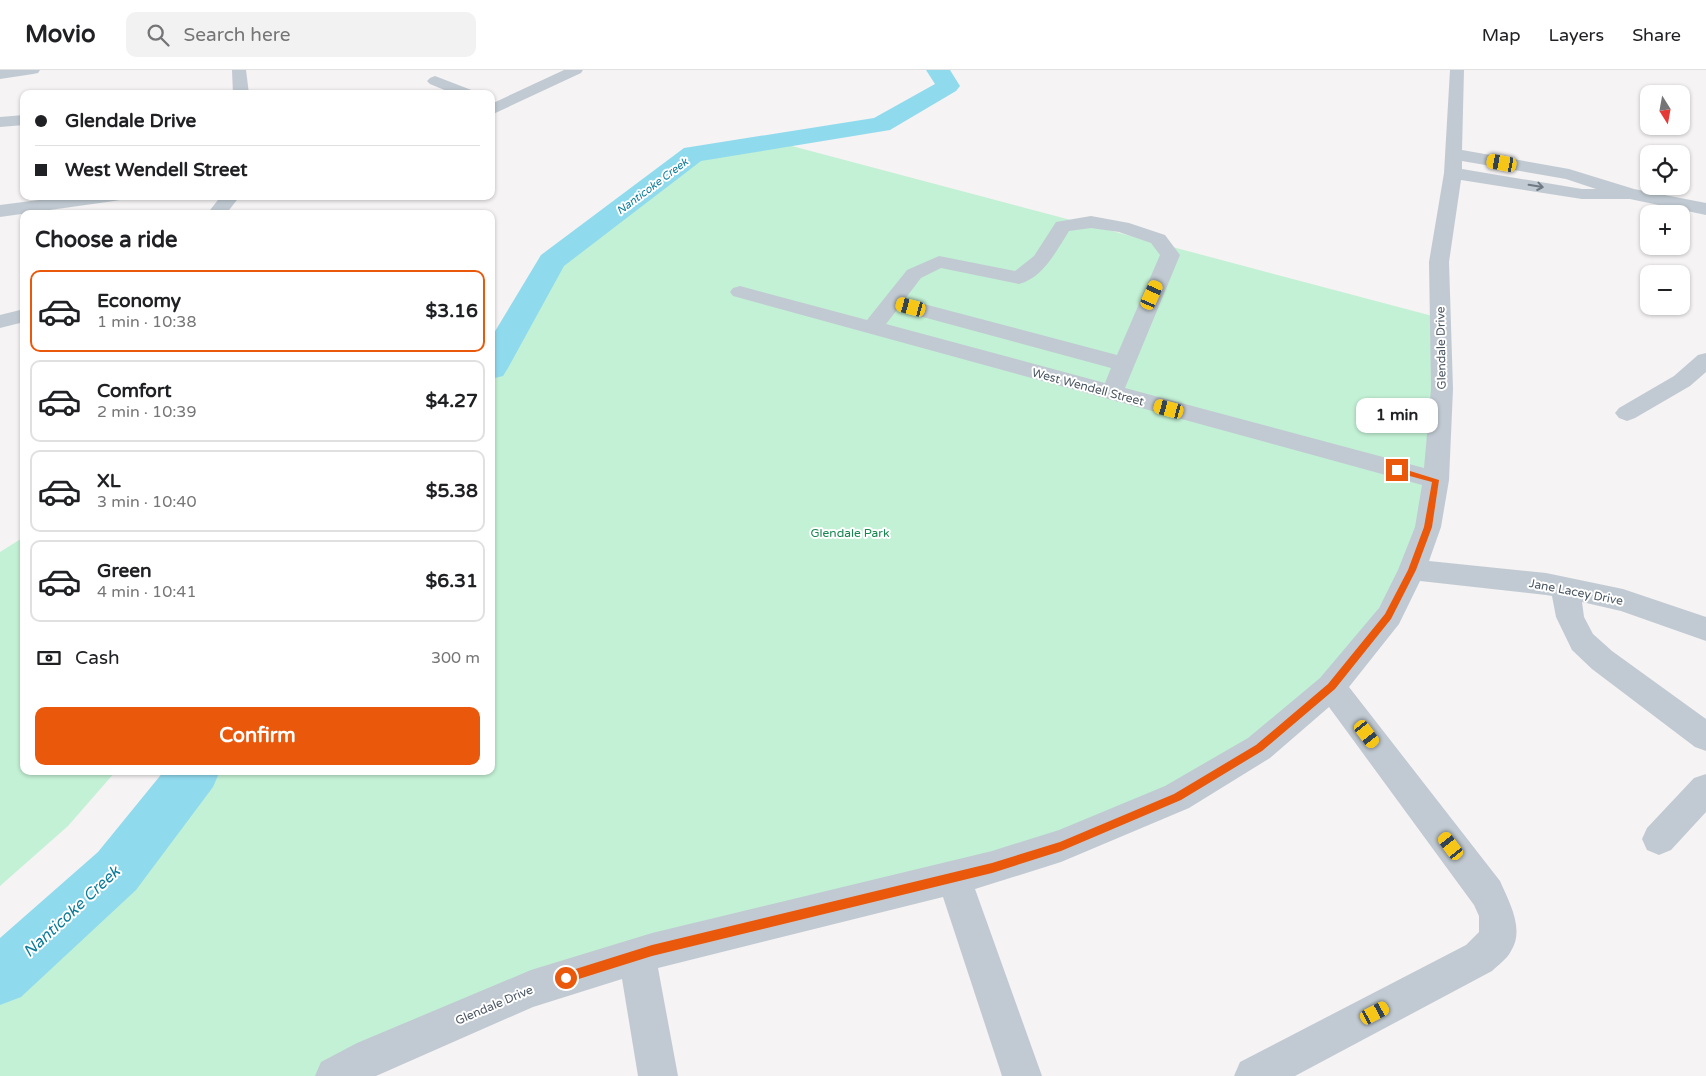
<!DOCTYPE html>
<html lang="en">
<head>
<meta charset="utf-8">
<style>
  :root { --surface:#fff; --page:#f2f2f2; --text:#202124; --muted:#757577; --line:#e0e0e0; --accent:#ea580c }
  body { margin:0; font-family:"Varela Round",sans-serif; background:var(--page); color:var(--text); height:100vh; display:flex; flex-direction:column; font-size:19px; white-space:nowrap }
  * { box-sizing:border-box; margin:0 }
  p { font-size:16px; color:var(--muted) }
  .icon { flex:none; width:28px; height:28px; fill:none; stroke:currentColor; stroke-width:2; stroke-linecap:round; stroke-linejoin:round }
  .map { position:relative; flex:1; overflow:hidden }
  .side { position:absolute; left:20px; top:140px; width:475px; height:565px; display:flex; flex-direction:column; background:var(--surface); border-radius:10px; box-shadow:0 1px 4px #0004 }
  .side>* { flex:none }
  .top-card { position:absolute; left:20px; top:20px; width:475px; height:110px; border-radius:10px; box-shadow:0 1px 4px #0004; display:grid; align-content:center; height:110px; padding:0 15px; background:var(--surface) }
  .needle { width:32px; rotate:169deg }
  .controls { position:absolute; left:1640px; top:15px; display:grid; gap:10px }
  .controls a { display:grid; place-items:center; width:50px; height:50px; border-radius:10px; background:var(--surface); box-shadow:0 1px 4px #0004; font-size:25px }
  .end { position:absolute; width:22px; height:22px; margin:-11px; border:6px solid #ea580c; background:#fff; box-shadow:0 0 0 2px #fff }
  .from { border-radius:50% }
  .bubble { position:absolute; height:35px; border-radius:10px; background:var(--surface); box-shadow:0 1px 4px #0004; font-size:16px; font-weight:700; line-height:35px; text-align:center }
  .car { position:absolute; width:15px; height:30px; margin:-15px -8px; border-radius:6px; box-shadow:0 0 4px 1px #0007; background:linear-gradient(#f5c518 24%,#345 0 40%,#f5c518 0 76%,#345 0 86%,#f5c518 0) }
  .top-card b { display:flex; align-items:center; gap:18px; height:48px; font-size:19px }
  .top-card b+b { border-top:1px solid var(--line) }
  .top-card i { width:12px; height:12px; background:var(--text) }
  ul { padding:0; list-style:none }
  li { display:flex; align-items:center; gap:15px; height:82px; margin:0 10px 8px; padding:0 5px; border:2px solid var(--line); border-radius:10px }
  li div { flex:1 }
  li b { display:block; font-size:19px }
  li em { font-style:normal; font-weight:700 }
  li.on { border-color:var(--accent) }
  li>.icon { width:45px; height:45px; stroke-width:1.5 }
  h2 { padding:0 15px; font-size:22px; line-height:60px }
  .pay { display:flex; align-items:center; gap:12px; height:55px; padding:0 15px; font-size:19px }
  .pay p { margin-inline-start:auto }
  .cta { display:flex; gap:10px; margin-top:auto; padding:10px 15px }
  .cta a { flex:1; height:58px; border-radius:10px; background:var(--accent); color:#fff; font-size:20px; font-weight:700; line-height:58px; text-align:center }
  header { display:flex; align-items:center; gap:30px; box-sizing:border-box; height:70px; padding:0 25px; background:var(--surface); border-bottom:1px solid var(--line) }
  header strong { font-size:24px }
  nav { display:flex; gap:28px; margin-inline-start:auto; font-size:18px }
  .search { width:350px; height:45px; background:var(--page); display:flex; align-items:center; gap:12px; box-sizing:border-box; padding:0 18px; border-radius:10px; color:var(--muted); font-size:19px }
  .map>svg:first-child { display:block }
  .green { fill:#c3f1d5 }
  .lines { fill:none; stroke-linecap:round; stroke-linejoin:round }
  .river { fill:#90daee; fill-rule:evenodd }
  .minor { fill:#c1cad2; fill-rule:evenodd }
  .oneway { stroke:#6e7983 }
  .route { fill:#ea580c }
  .labels { text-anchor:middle; stroke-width:4; stroke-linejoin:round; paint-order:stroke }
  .far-water-label { font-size:11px; font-style:italic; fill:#0c7c9b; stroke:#fff }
  .street-label { font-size:12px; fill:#4a5661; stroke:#fff }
  .park-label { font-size:12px; fill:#17864f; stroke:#fff }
  .near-water-label { font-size:16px; font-style:italic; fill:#0c7c9b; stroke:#fff }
</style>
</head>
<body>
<header>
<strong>Movio</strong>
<div class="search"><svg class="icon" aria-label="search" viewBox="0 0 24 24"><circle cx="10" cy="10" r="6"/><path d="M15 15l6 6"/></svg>Search here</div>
<nav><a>Map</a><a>Layers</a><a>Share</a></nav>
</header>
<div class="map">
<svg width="1706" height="1006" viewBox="0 0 1706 1006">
  <rect width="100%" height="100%" fill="#f5f3f3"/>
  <path class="green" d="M773 71 1440 248 1428 457 1331 617 1177 727 652 881 335 1006H0V903L81 833 187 701H491V298L552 191 693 84Z
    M24 467V701H116L68 756 0 816V482Z"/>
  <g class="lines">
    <path class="river" d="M926 0H950L960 16 956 21 890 60 701 91 564 196 508 298 503 306 491 309V268L541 185 684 78 874 48 935 14Z
      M164 701H220L213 717 136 820 21 927 0 935V868L98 782Z"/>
    <path class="minor" d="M0 0H40L38 3 33 4 0 9Z
      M232 0H246L249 24H233Z
      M564 0H583L581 3 491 45V34Z
      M1450 0H1464L1462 80 1569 99 1634 119 1706 133V145L1630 129H1582L1461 110 1449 192 1453 319 1449 410 1441 457 1429 491 1546 503 1623 519 1706 547V571L1621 541 1582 532 1584 547 1593 564 1612 581 1706 649V681L1695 677 1592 599 1572 580 1556 547 1552 526 1546 525 1420 511 1399 554 1349 617 1500 811C1509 832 1525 859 1511 881 1507 889 1498 895 1492 901L1295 1006H1234L1240 992 1466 875 1479 862V846L1474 835 1329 637 1270 688 1189 738 1061 792 975 819 1042 1006H1002L943 827 658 898 678 1006H638L622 909 533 937 376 1006H315L321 992 357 973 531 900 652 863 992 781 1059 760 1165 716 1248 668 1320 608 1379 538 1398 500 1415 457 1422 415 733 226 730 222 733 218 740 216 867 250 907 200 939 186 1015 201 1034 186 1056 152 1091 146 1129 153 1165 165 1180 185 1125 318 1424 398 1431 319 1429 192 1444 103ZM1462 91 1566 109 1596 119H1582L1462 99ZM1091 158 1119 162 1151 173 1160 185 1117 285 905 229 921 208 941 198 1019 214C1043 208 1057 180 1069 161ZM897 240 1111 298 1105 313 886 254Z
      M435 6 474 21 476 24H454L430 14 427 11 430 8Z
      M24 45V55L0 57V47Z
      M70 126H123L120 130 114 131 0 147V135Z
      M221 126H240L226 144H207Z
      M24 239V252L0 258V245Z
      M1706 283V302L1690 316 1635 348 1627 351 1619 348 1615 343 1619 338 1674 306 1698 285Z
      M1706 704V742L1671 780 1659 785 1647 780 1642 769 1647 758 1694 708Z"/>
  </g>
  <defs><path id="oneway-shaft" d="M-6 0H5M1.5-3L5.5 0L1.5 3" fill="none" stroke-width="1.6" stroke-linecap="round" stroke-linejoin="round" transform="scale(1.25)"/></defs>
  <use class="oneway" href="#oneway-shaft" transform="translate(1536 116) rotate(9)"/>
  <path class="route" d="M1397 397 1439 410 1432 457 1416 500 1391 549 1335 619 1262 681 1181 730 1061 781 992 803 652 886 566 913 562 912 561 908 562 904 566 902 652 875 992 793 1060 772 1174 724 1256 675 1328 614 1385 544 1408 500 1424 457 1432 412 1395 402V398Z"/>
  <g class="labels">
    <g class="far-water-label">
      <text transform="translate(652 116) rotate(-37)" y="4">Nanticoke Creek</text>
    </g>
    <g class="street-label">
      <text transform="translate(1441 278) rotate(-91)" y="4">Glendale Drive</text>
      <text transform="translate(1088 317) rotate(15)" y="4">West Wendell Street</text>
      <text transform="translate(1576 522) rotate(11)" y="4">Jane Lacey Drive</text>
      <text transform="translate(494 935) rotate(-23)" y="4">Glendale Drive</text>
    </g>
    <g class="park-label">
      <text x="850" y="467">Glendale Park</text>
    </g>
    <g class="near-water-label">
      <text transform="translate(71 841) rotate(-43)" y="6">Nanticoke Creek</text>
    </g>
  </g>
</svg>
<div class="controls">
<a><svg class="needle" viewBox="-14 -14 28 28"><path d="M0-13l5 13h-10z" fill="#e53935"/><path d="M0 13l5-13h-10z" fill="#757577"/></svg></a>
<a><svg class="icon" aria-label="locate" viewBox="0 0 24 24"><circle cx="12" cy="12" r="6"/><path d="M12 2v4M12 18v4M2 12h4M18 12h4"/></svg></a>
<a>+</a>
<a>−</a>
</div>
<i class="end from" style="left:566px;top:908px"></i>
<i class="end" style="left:1397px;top:400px"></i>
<div class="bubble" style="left:1356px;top:328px;width:82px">1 min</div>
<i class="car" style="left:1502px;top:93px;rotate:280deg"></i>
<i class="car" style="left:1152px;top:225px;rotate:24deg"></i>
<i class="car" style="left:911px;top:237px;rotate:285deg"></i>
<i class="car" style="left:1169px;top:339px;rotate:285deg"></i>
<i class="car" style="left:1367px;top:664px;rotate:143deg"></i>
<i class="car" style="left:1451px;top:776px;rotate:323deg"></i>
<i class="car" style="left:1375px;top:943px;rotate:62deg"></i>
<div class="top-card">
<b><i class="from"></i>Glendale Drive</b>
<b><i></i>West Wendell Street</b>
</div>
<section class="side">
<h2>Choose a ride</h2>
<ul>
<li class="on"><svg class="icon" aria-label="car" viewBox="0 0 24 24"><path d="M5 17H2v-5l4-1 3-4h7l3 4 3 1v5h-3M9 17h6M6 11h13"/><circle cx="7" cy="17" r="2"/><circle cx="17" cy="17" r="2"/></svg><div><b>Economy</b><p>1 min · 10:38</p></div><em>$3.16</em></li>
<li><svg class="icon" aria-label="car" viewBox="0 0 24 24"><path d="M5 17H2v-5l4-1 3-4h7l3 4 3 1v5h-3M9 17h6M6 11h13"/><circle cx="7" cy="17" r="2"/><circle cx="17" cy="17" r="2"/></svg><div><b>Comfort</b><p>2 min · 10:39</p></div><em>$4.27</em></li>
<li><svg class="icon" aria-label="car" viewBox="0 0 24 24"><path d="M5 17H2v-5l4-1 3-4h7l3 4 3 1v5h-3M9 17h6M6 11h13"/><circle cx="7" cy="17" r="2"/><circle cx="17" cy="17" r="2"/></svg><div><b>XL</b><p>3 min · 10:40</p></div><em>$5.38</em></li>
<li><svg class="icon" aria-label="car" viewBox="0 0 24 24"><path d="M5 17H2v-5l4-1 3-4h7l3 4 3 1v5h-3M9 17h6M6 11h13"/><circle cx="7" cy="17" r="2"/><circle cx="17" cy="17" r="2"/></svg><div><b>Green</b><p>4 min · 10:41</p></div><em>$6.31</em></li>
</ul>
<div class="pay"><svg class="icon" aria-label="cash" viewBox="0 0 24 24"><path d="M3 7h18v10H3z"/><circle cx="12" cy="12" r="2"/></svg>Cash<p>300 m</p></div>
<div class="cta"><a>Confirm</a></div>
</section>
</div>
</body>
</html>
